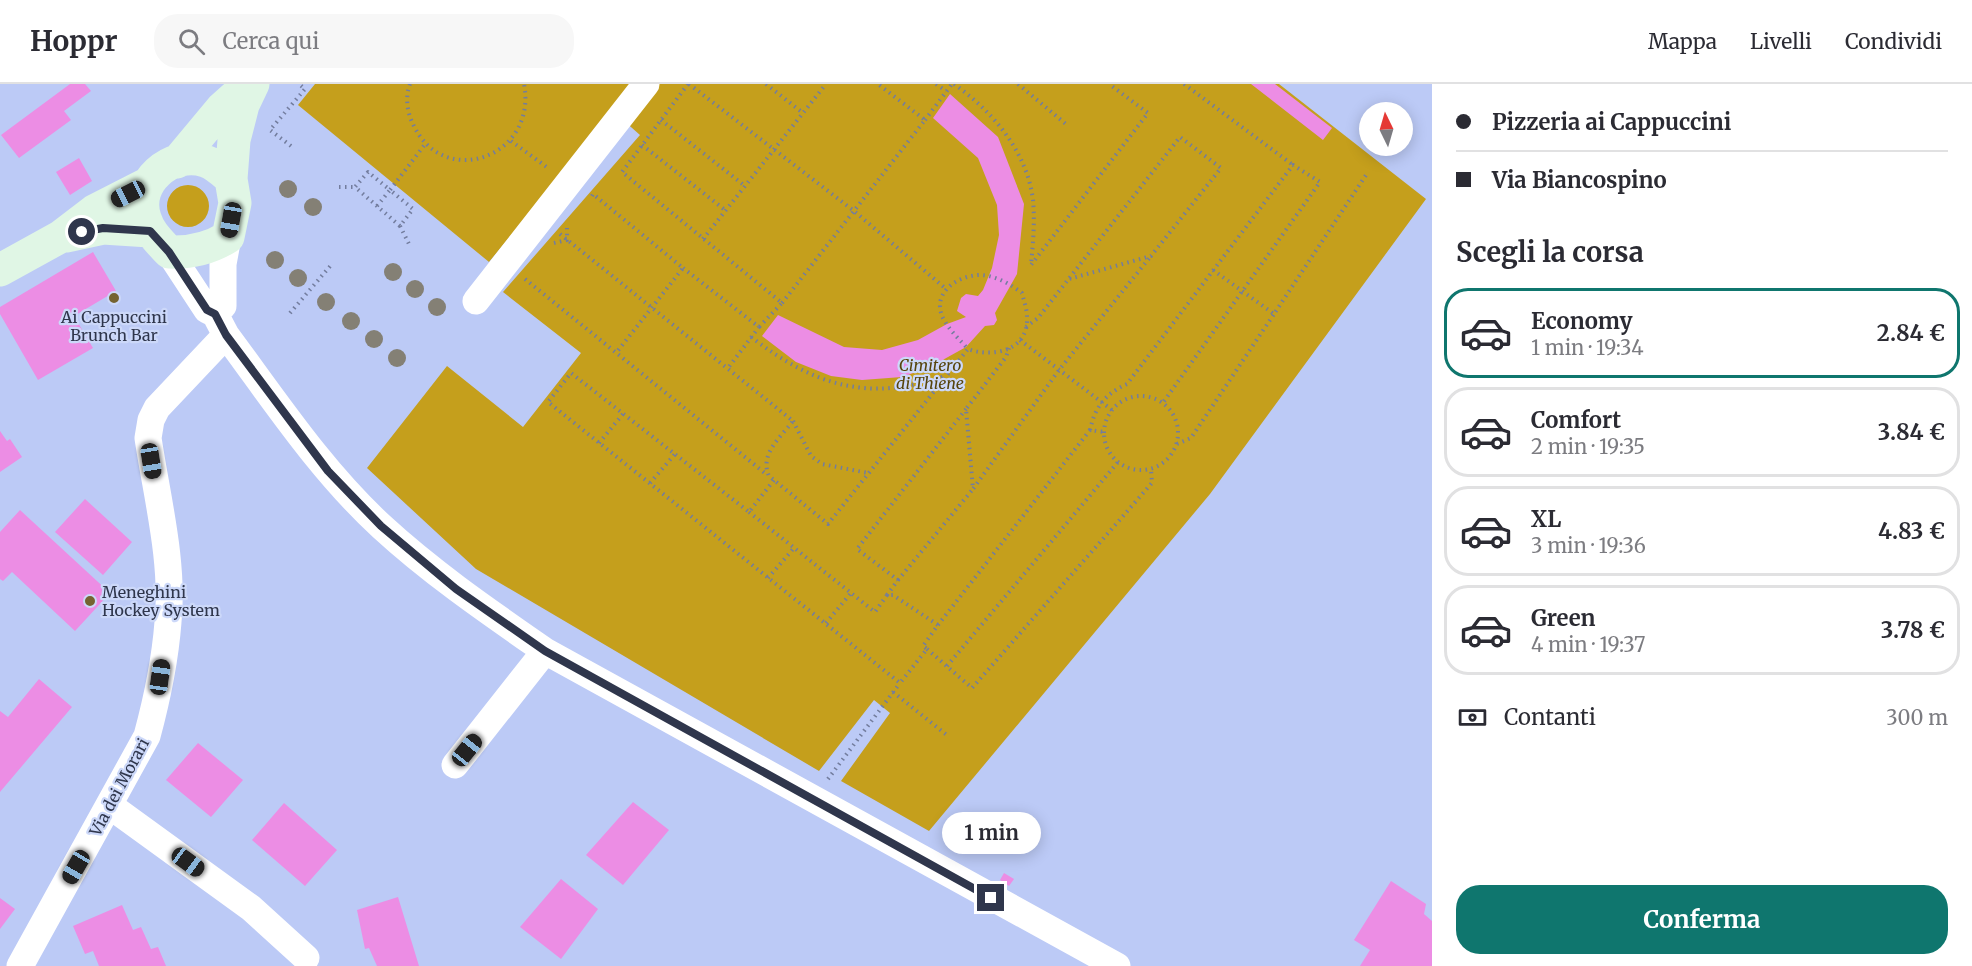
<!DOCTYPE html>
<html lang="it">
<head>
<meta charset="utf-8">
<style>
  :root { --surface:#fff; --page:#f7f7f7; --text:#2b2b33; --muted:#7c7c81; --line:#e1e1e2; --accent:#0f766e }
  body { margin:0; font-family:Merriweather,serif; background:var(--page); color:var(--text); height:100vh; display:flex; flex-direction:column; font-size:22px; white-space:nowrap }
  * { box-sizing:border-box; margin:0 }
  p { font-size:20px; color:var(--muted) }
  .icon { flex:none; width:33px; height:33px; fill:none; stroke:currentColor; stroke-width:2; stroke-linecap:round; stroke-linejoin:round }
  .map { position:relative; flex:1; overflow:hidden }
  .drawer { display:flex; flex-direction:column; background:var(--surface); width:540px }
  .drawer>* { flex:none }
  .top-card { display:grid; align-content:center; height:132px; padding:0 24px; background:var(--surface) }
  .needle { width:39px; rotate:355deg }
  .controls { position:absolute; left:1359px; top:18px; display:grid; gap:12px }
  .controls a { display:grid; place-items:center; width:54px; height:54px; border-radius:50%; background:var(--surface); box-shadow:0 3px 15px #0003; font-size:30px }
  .end { position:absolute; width:27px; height:27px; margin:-14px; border:8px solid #2f364c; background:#fff; box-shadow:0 0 0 3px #fff }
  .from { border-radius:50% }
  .bubble { position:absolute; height:42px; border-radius:21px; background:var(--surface); box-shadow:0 3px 15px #0003; font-size:20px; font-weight:700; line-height:42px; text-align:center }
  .car { position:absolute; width:18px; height:36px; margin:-18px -9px; border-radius:8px; box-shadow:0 0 4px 2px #0007; background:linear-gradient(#222 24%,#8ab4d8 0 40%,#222 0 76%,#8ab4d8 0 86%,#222 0) }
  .top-card b { display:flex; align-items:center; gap:21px; height:57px; font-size:22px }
  .top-card b+b { border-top:2px solid var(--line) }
  .top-card i { width:15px; height:15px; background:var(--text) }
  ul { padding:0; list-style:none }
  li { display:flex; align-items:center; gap:18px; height:90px; margin:0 12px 9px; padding:0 12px; border:3px solid var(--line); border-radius:24px }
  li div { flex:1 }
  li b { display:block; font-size:22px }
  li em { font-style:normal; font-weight:700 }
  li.current { border-color:var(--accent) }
  li>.icon { width:54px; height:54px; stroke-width:1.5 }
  h2 { padding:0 24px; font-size:27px; line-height:72px }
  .pay { display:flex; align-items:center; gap:15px; height:66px; padding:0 24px; font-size:22px }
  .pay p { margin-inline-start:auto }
  .primary-button { display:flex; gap:12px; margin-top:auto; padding:12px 24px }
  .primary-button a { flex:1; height:69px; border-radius:24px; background:var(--accent); color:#fff; font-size:24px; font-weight:700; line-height:69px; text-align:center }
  header { display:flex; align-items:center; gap:36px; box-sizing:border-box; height:84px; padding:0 30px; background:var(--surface); border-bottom:2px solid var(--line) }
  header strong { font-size:28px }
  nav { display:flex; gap:33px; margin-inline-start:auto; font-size:21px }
  .search { width:420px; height:54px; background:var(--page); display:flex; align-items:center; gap:15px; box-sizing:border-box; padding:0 21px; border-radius:24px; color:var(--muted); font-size:22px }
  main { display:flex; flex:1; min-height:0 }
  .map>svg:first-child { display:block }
  .green { fill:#c59f1c }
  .building { fill:#ec8de4 }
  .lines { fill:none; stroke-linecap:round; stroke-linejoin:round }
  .path { stroke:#737d9e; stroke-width:4; stroke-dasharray:1.5 4.5; stroke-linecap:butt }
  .street { stroke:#fff; stroke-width:27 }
  .secondary { stroke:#e0f6e5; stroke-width:33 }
  .tree { fill:#848075 }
  .route { stroke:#2f364c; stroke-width:8 }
  .poi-dot { fill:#756331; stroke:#ccd8f9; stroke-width:2 }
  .labels { text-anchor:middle; stroke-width:4.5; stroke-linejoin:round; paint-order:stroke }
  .poi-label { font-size:16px; fill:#2f364c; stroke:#ccd8f9 }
  .park-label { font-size:16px; font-style:italic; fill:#56440b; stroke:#ccd8f9 }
  .street-label { font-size:16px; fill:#2f364c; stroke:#ccd8f9 }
</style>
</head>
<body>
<header>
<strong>Hoppr</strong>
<div class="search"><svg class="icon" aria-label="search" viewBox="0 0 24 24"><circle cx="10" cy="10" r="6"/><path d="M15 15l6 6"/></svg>Cerca qui</div>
<nav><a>Mappa</a><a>Livelli</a><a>Condividi</a></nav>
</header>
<main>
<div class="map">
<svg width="1432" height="882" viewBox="0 0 1432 882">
  <rect width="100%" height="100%" fill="#bccaf6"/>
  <path class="green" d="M315 0H636L489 178 298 21Z
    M651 0H1279L1426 115 1210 410 929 747 841 697 890 629 874 616 819 687 476 485 367 384 447 282 523 343 581 269 503 208 640 51 623 36Z
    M167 122a21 21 0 1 1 42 0a21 21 0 1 1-42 0Z"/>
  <path class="building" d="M70 0H85L91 7 64 27 71 36 19 74 1 51Z
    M1251 0H1275L1332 44 1323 56Z
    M950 10 998 53 1024 120 1017 190 995 229 997 236 994 241 985 242 966 263 930 283 902 293 862 296 831 292 796 278 762 252 778 231 844 263 882 266 918 256 947 240 966 233 957 227 961 214 966 210 978 212 983 206 992 184 999 151 997 121 978 74 933 34Z
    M79 74 92 97 70 111 56 88Z
    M93 168 116 207 74 232 93 264 38 296 0 230V223Z
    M0 347 7 357 10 355 22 373 0 388Z
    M85 415 132 458 103 491 55 448Z
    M20 426 110 509 75 547 12 488 3 497 0 495V448Z
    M39 595 72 623 0 708V627L8 633Z
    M198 659 243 696 211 733 166 696Z
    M633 718 669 746 623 801 586 771Z
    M284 719 337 766 305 802 252 756Z
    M1004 789 1014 795 1009 802 1000 796Z
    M561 795 598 825 561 875 520 843Z
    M1391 797 1426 820 1424 830 1432 837V882H1360L1370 866 1354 856Z
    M398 813 419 882H377L369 864 365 865 357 826Z
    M0 814 15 825 0 845Z
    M122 821 133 846 141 843 151 865 158 863 166 882H99L93 867 85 870 73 842Z"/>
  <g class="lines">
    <path class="path" d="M410 0C405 13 407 28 413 40 443 107 538 73 524 0
      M688 0 622 88 782 219 759 243
      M689 0 854 127 945 204
      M766 0 803 29
      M936 0 946 7
      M954 0C992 27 1027 67 1033 116 1035 137 1033 160 1031 181L1148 29 1109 0
      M1018 0 1067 41
      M1184 0 1293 81
      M661 36 745 102
      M925 36 952 0
      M511 57 548 84
      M642 61 725 126
      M291 62 270 46 305 5 299 0
      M339 103H355
      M592 112 593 110 683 184 616 269
      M377 122 390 106 413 125 400 142 355 103 368 88 390 106 426 59
      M400 142 409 160
      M560 150 793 337C781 353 759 370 769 392L828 440 968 265C960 256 950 247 944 236 930 211 955 192 979 191 995 191 1010 200 1022 209 1024 217 1027 225 1027 233 1029 267 992 274 968 265
      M703 155 826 0
      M554 159 567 156V144
      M683 184 759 243 728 284
      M1213 186 1274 230 1368 88
      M525 195 766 390
      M782 219 925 36 878 0
      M290 229 332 180
      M1026 243 1038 234 1180 53 1221 84 1151 172 1069 195
      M751 253C814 301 867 319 945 292
      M1020 256 1112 326
      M1009 264 1006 273 966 325 973 405 1059 286 1151 172
      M1104 349a37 37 0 1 1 74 0a37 37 0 1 1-74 0Z
      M793 337 811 372 822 380 868 389
      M1090 346C1095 323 1105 310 1127 300L1293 81 1320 98 1162 320
      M599 359 623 330
      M1177 360 1191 354 1274 230
      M650 399 675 370
      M749 428 875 528 887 511H893L938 541 923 562 927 565 900 599 548 318 571 289 749 428 774 396
      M768 494 794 464
      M898 496 973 405
      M887 511 898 496 857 465 966 325
      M826 539 851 509
      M938 541 1090 346 1104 348
      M927 565 972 604 1152 399 1151 385
      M947 582 1118 378
      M893 608 948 652
      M828 695 900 599"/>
    <path class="street" d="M169 168 207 226 215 230 226 251C275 317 321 387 382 443 432 489 489 528 545 567L1117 882
      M476 217 646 0
      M215 230 223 222V180L228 153
      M455 681 545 567
      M109 721 251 824 306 874
      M20 882 147 652C157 615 165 577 168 538 174 478 157 414 148 354L151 336 157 324 226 251"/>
    <path class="secondary" d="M177 78 222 24 248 1
      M231 95C223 88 215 80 205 77 171 66 133 99 145 134 149 148 159 157 169 168 191 169 209 165 228 153L235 119 231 95 234 56 243 21 253 0
      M66 152 103 144 150 147
      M0 186 60 153 94 127 145 101"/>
  </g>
  <g class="tree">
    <circle cx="288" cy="105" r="9"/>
    <circle cx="313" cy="123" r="9"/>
    <circle cx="275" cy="176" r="9"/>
    <circle cx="393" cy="188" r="9"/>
    <circle cx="298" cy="194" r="9"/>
    <circle cx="415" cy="205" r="9"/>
    <circle cx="326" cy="218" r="9"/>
    <circle cx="437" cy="223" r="9"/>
    <circle cx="351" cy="237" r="9"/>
    <circle cx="374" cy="255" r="9"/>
    <circle cx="397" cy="274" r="9"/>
  </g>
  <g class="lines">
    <path class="route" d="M82 148 103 144 150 147 169 168 207 226 215 230 226 251 328 387 381 442 456 505 545 567 991 814"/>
  </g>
  <g class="poi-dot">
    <circle cx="114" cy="214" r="6"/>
    <circle cx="90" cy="517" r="6"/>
  </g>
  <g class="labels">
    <g class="poi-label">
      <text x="114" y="239">Ai Cappuccini<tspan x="114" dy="18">Brunch Bar</tspan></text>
      <text x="102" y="514" text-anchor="start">Meneghini<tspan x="102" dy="18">Hockey System</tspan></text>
    </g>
    <g class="park-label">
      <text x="930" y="287">Cimitero<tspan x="930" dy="18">di Thiene</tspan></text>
    </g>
    <g class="street-label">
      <text transform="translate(119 703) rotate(-62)" y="6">Via dei Morari</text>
    </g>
  </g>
</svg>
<div class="controls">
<a><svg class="needle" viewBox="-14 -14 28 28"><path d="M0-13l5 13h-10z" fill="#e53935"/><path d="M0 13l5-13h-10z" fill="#7c7c81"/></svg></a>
</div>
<i class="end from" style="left:82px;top:148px"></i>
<i class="end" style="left:991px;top:814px"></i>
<div class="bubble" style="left:942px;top:728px;width:99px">1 min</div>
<i class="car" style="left:128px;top:110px;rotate:243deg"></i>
<i class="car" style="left:231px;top:136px;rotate:190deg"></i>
<i class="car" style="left:151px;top:377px;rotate:171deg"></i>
<i class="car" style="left:160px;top:593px;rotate:8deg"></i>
<i class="car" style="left:467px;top:666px;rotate:39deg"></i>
<i class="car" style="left:188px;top:778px;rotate:126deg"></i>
<i class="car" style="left:76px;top:783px;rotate:210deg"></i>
</div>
<section class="drawer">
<div class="top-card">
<b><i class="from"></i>Pizzeria ai Cappuccini</b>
<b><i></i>Via Biancospino</b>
</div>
<h2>Scegli la corsa</h2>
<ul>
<li class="current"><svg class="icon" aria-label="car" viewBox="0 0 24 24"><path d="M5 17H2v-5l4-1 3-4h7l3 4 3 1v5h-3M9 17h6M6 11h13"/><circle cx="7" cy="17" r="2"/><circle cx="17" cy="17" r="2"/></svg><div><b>Economy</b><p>1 min · 19:34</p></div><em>2.84 €</em></li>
<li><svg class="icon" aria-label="car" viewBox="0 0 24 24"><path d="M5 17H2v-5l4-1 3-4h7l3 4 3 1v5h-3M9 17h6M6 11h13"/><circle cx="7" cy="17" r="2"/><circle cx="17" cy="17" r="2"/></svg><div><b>Comfort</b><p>2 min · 19:35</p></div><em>3.84 €</em></li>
<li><svg class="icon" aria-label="car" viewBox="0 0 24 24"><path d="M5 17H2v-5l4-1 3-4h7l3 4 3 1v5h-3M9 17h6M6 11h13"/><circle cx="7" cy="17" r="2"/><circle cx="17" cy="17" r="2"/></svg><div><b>XL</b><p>3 min · 19:36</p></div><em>4.83 €</em></li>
<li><svg class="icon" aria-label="car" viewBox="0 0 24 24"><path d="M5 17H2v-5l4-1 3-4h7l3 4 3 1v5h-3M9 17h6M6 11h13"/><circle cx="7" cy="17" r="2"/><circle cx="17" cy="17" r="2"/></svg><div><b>Green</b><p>4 min · 19:37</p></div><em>3.78 €</em></li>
</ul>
<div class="pay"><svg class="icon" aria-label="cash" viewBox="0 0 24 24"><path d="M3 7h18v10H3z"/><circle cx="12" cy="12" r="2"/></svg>Contanti<p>300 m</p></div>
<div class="primary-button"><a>Conferma</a></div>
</section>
</main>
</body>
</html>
